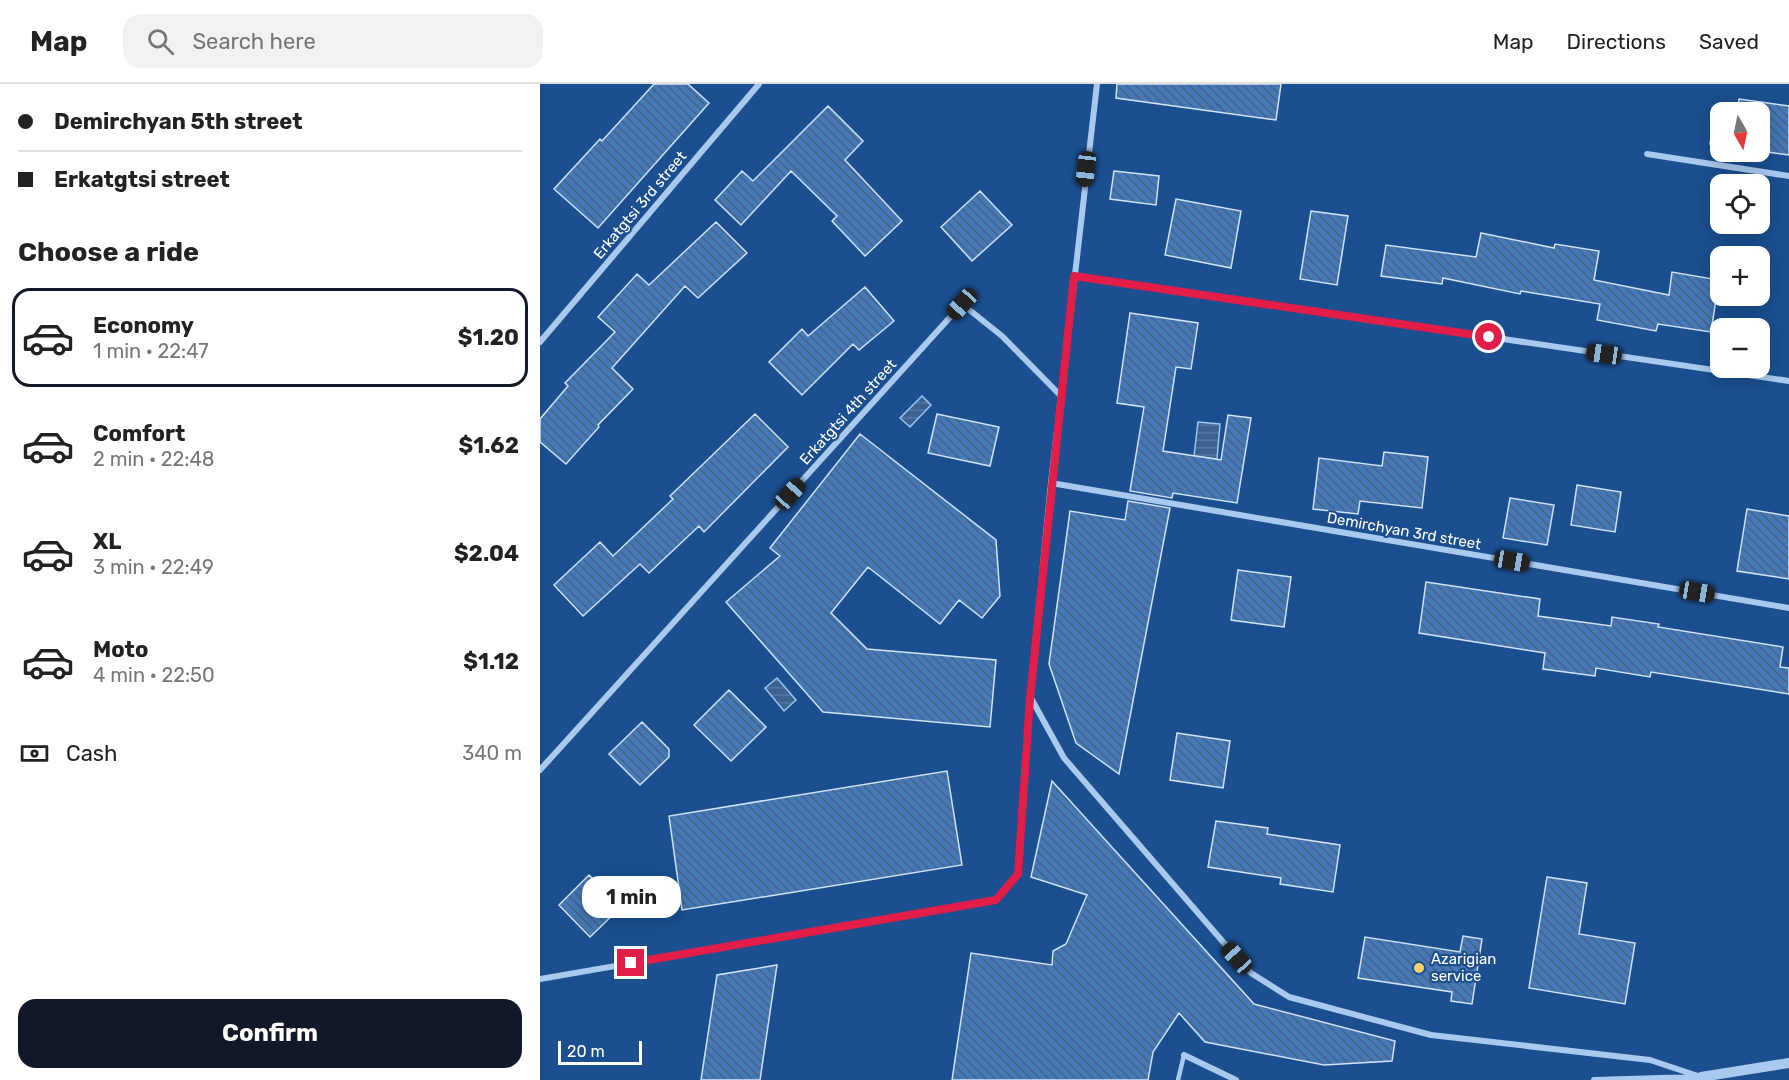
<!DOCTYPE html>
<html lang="en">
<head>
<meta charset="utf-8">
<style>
  :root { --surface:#fff; --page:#f2f2f2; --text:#222; --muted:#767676; --line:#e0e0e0; --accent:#111827 }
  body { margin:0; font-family:Rubik,sans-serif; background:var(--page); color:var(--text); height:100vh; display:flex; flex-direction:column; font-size:22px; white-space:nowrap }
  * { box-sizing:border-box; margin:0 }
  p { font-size:20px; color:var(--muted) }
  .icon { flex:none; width:33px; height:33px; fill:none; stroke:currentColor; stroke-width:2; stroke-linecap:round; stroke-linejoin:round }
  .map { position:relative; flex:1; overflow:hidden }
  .details { display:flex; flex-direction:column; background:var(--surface); width:540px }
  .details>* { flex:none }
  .top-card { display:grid; align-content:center; height:132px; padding:0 18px; background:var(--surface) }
  .needle { width:39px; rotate:171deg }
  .fabs { position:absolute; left:1170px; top:18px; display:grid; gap:12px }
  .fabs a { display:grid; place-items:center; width:60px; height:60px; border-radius:12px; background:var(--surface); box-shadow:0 3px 15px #0003; font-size:30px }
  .scale { position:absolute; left:18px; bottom:15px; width:84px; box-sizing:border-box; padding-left:6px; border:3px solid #fff; border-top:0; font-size:16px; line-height:21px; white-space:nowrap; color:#fff; -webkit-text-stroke:4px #1b4f8f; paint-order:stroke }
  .end { position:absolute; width:27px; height:27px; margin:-14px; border:8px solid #e11d48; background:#fff; box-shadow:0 0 0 3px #fff }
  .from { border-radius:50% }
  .bubble { position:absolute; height:42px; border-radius:18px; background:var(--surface); box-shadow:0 3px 15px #0003; font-size:20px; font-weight:700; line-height:42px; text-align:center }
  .car { position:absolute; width:18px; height:36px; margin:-18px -9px; border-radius:8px; box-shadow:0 0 4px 2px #0007; background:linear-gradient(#222 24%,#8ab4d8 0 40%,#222 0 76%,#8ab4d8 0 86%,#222 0) }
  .top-card b { display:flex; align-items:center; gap:21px; height:57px; font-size:22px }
  .top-card b+b { border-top:2px solid var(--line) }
  .top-card i { width:15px; height:15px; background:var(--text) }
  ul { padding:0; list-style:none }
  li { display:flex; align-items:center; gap:18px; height:99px; margin:0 12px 9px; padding:0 6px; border:3px solid transparent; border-radius:18px }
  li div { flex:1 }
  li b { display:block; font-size:22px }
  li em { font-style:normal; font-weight:700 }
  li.on { border-color:var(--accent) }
  li>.icon { width:54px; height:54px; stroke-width:1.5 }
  h2 { padding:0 18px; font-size:27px; line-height:72px }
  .pay { display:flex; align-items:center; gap:15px; height:66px; padding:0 18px; font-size:22px }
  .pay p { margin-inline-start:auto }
  .cta { display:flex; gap:12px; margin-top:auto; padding:12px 18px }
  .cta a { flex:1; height:69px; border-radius:18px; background:var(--accent); color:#fff; font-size:24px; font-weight:700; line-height:69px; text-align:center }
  header { display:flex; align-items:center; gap:36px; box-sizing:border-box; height:84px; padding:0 30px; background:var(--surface); border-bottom:2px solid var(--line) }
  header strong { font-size:28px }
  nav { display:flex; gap:33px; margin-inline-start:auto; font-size:21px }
  .search { width:420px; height:54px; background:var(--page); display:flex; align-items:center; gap:15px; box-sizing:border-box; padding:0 21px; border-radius:18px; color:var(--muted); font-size:22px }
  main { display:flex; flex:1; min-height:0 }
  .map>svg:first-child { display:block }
  .water { fill:url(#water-rules); stroke:#9cc4f0; stroke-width:1.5 }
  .building { fill:url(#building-back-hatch); stroke:#cfe3fa; stroke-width:1.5 }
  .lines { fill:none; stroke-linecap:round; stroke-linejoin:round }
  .service { stroke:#a9c9ee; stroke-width:4.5 }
  .minor { stroke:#a9c9ee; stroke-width:6 }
  .tertiary { stroke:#a9c9ee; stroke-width:10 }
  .route { stroke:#e11d48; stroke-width:8 }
  .poi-dot { fill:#ffd166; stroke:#1b4f8f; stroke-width:2 }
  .labels { text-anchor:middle; stroke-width:4.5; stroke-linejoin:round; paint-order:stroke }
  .street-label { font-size:15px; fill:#fff; stroke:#1b4f8f }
  .poi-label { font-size:15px; fill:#fff; stroke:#1b4f8f; text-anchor:start }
</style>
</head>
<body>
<header>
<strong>Map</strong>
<div class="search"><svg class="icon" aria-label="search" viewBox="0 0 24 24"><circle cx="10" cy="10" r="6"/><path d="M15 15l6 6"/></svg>Search here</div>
<nav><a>Map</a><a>Directions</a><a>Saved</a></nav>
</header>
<main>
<section class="details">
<div class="top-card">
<b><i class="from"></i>Demirchyan 5th street</b>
<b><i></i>Erkatgtsi street</b>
</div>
<h2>Choose a ride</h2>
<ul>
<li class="on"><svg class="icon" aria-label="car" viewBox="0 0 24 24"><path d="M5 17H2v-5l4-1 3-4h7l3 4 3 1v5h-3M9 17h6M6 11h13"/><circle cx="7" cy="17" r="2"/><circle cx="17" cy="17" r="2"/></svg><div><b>Economy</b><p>1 min · 22:47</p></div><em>$1.20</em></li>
<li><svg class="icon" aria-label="car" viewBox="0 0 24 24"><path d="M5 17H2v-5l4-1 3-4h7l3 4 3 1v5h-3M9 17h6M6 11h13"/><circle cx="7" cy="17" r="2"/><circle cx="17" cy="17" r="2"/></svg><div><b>Comfort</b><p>2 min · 22:48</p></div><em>$1.62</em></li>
<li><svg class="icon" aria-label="car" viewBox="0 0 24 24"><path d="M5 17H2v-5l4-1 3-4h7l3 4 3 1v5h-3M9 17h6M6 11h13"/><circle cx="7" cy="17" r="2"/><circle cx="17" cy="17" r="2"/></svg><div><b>XL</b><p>3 min · 22:49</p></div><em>$2.04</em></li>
<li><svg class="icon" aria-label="car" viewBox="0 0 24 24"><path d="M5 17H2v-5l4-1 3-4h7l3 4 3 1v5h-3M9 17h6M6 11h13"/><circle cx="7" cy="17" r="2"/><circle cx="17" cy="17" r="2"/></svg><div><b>Moto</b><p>4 min · 22:50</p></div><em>$1.12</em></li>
</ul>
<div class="pay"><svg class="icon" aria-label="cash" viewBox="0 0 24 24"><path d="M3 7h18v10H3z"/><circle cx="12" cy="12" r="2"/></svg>Cash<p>340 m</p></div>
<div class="cta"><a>Confirm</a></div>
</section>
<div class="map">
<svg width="1249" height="996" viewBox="0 0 1249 996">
  <defs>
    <pattern id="water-rules" width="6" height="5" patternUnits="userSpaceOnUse" patternTransform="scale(1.5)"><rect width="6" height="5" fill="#3c6290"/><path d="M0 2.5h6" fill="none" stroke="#597aa1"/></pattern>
    <pattern id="building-back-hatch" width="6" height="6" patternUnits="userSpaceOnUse" patternTransform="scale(1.5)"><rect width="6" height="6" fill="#4478b7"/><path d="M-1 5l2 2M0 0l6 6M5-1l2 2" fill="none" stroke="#486282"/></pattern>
  </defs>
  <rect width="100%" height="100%" fill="#1b4f8f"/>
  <path class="water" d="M382 312 391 321 370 343 360 334Z
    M658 338 680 340 677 375 654 372Z
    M237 594 256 616 244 627 225 604Z"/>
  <path class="building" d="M114 0H148L169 19 58 144 14 105 60 55 62 57Z
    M577 0H741L736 36 576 14Z
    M1199 15 1249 22V71L1220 67V28H1197Z
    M288 22 323 57 305 76 362 137 325 172 292 137 297 132 251 87 201 141 175 116 202 87 213 97Z
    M1175 26 1188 28H1180V61L1170 60Z
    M574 87 619 92 616 121 570 115Z
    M440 107 472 141 432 177 401 143Z
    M636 115 701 127 691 184 625 171Z
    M771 127 808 132 797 201 760 195Z
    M176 138 207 169 158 214 145 202 72 284 93 305 58 341 59 343 26 380 0 358V335L28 302 25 299 75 248 58 233 97 190 109 201Z
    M941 149 1014 164 1015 160 1059 167 1054 196 1129 211 1132 188 1179 196 1171 248 1118 240 1116 247 1057 236 1060 220 981 207 980 210 903 194 902 200 841 192 846 161 936 173Z
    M325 203 354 237 319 266 313 260 262 311 229 278 262 245 268 252Z
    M590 229 658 239 651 285 636 283 623 367 681 376 688 331 711 334 697 419 633 409 632 414 590 407 604 323 577 319Z
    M215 330 248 363 164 448 159 442 109 489 100 480 43 532 14 501 60 458 73 472 133 415 130 412Z
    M397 330 459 343 450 382 388 369Z
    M320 350 456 456 460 512 442 534 419 516 400 540 328 483 291 529 327 565 456 576 450 643 283 628 186 518 240 472 230 464Z
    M844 368 888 373 882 424 820 417 818 430 773 425 779 374 842 382Z
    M1037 401 1081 408 1075 448 1031 441Z
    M970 414 1014 421 1007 461 963 454Z
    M588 417 630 424 579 690 536 659 509 580 530 427 585 436Z
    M1207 425 1249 432V495L1197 487Z
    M698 486 751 493 744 543 691 536Z
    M886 498 1000 515 998 532 1071 542 1072 533 1119 540 1118 543 1243 563 1240 583 1249 584V610L1111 588 1110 593 1056 584 1055 592 1003 585 1005 569 879 549Z
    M189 606 226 643 191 677 154 641Z
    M102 638 129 665V673L100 701 69 670Z
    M637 649 690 657 683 704 630 696Z
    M407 687 422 781 142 826 129 732Z
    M512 697 714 920 855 957 852 977 784 981 665 958 639 929 613 968 608 996H412L431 869 512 881 513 867 526 860 547 811 491 793Z
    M676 737 728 744 727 750 800 761 793 808 740 800 741 794 668 783Z
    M49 791 81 823 50 853 19 821Z
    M1007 793 1047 799 1039 850 1095 859 1085 920 989 904Z
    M923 852 942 855 932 920 911 917 912 908 818 894 825 853 920 868Z
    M237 881 220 996H161L177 891Z"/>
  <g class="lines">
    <path class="service" d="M638 996 644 971"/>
    <path class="minor" d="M1107 70 1249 92
      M534 192 1249 297
      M0 258 219 0
      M511 399 1249 524
      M491 614 524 674 684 859 711 889 749 913 891 951 1110 976 1161 993
      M0 686 422 220 462 252 521 312
      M0 895 456 816 478 790 490 614 511 399 557 0
      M644 971 696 996
      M1054 996 1154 993"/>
    <path class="tertiary" d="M1160 996 1161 993 1249 979"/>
  </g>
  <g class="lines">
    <path class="route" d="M91 879 456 816 478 790 490 614 534 192 949 253"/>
  </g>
  <circle class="poi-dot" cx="879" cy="884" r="6"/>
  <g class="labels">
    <g class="street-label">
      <text transform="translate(100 121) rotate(-50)" y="5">Erkatgtsi 3rd street</text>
      <text transform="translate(308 328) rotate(-48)" y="5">Erkatgtsi 4th street</text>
      <text transform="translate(864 447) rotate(10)" y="5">Demirchyan 3rd street</text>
    </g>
    <g class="poi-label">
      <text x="891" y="880">Azarigian<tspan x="891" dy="17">service</tspan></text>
    </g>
  </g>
</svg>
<div class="fabs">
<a><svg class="needle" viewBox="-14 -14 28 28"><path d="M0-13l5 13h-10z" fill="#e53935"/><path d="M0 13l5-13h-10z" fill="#767676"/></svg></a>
<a><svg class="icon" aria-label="locate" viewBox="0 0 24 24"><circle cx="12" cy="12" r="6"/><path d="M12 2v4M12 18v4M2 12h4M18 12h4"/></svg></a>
<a>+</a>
<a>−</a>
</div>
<div class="scale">20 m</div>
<i class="end from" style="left:949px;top:253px"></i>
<i class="end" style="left:91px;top:879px"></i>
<div class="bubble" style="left:42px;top:792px;width:99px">1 min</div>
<i class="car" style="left:546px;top:85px;rotate:187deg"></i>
<i class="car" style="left:422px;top:220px;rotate:222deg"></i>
<i class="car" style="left:1064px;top:270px;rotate:278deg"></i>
<i class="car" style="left:250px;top:410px;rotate:42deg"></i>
<i class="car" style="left:972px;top:477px;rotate:100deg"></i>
<i class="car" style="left:1157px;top:508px;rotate:100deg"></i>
<i class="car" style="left:697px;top:874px;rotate:318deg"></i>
</div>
</main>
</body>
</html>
